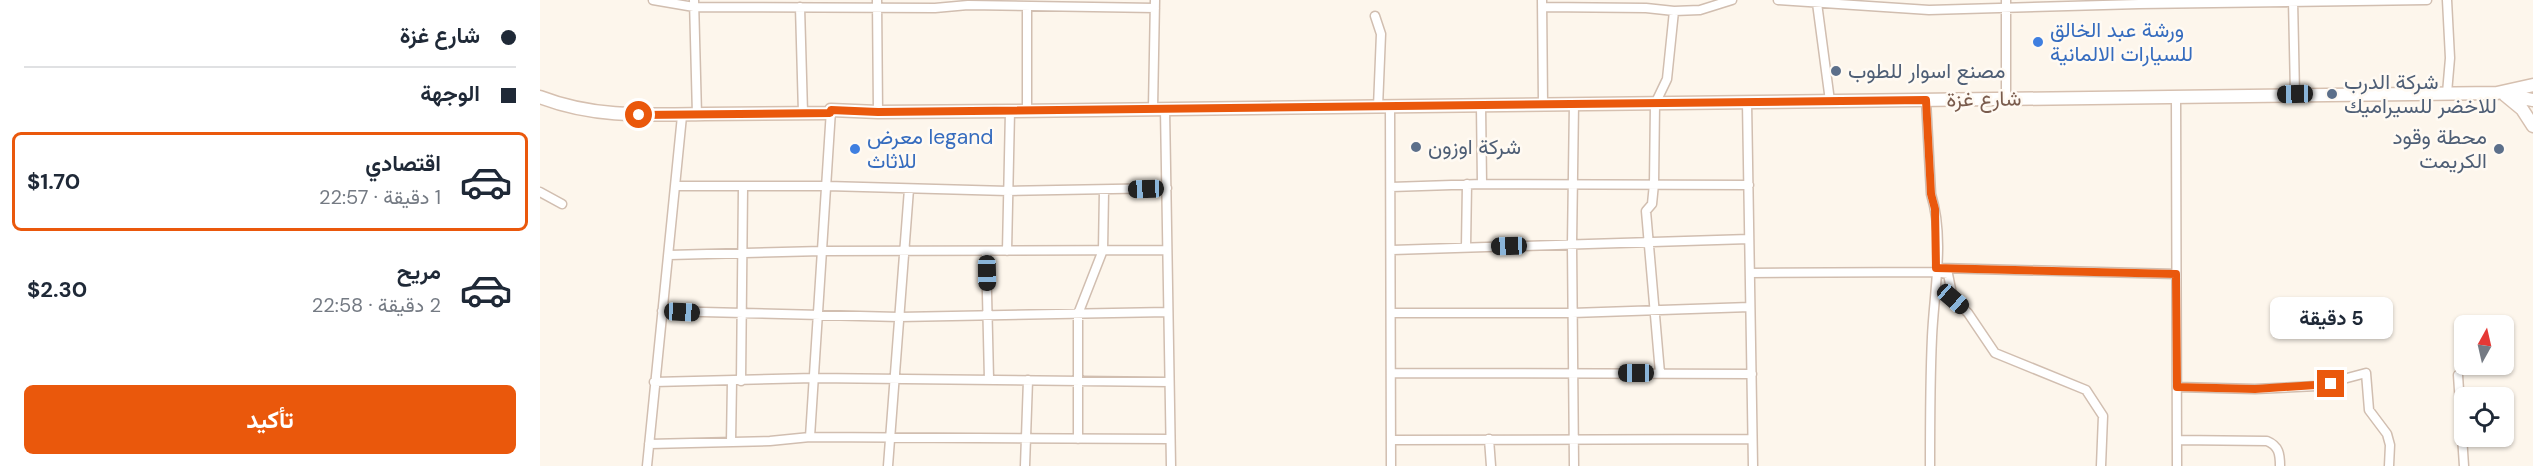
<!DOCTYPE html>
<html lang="ar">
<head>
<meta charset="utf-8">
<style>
  :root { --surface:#fff; --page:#f6f6f7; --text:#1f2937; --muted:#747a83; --line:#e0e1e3; --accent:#ea580c }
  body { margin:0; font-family:"DM Sans",Vazirmatn,sans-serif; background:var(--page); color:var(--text); direction:rtl; height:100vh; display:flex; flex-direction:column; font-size:22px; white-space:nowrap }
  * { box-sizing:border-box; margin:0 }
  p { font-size:20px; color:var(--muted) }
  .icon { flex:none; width:33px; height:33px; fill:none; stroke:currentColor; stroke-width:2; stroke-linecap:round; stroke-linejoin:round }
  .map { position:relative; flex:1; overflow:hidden; direction:ltr }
  .side { display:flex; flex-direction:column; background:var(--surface); width:540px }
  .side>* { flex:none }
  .hud { display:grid; align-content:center; height:132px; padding:0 24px; background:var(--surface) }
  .needle { width:39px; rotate:8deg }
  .fabs { position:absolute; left:1914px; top:315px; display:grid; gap:12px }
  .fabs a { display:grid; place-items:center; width:60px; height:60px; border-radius:9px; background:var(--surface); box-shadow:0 2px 4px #0004; font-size:30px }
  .end { position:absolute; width:27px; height:27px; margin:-14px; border:8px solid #ea580c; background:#fff; box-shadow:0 0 0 3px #fff }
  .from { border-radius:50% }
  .bubble { position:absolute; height:42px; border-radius:9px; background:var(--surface); box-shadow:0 2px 4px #0004; font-size:20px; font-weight:700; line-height:42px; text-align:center; direction:rtl }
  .car { position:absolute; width:18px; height:36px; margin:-18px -9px; border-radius:8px; box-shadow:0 0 4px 2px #0007; background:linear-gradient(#222 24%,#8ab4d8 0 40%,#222 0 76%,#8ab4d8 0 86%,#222 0) }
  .hud b { display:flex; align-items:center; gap:21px; height:57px; font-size:22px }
  .hud b+b { border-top:2px solid var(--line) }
  .hud i { width:15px; height:15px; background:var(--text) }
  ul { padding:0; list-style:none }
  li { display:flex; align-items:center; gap:18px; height:99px; margin:0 12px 9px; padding:0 12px; border:3px solid transparent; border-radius:9px }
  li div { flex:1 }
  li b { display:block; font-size:22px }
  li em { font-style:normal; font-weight:700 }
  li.on { border-color:var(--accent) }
  li>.icon { width:54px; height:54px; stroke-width:1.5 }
  .primary-button { display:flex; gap:12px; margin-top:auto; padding:12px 24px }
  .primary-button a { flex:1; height:69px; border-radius:9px; background:var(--accent); color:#fff; font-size:24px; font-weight:700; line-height:69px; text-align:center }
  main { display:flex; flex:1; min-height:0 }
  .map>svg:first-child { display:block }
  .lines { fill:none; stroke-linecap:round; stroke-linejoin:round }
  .minor-casing { stroke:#d1beb0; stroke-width:11 }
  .secondary-casing { stroke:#d6c0b0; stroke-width:15 }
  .minor { stroke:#fff; stroke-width:8 }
  .secondary { stroke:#fff; stroke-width:12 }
  .route { stroke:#ea580c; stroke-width:8 }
  .shop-dot { fill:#3f7fe0; stroke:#fffaf3; stroke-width:2 }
  .service-dot { fill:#5c6f8a; stroke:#fffaf3; stroke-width:2 }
  .labels { text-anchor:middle; stroke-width:5; stroke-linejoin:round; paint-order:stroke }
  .shop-label { font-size:21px; fill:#366cbe; stroke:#fffaf3; text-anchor:start }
  .service-label { font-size:21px; fill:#4e5e75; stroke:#fffaf3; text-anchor:start }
  .street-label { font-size:21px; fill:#7a5c4d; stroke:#fffaf3 }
</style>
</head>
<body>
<main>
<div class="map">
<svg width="1993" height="466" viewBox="0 0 1993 466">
  <rect width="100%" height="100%" fill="#fdf6ec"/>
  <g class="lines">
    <g class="minor-casing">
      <path id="minor" d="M113 0 154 7 395 8 428 5 615 8
        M154 0 157 115
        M337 0 338 112
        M1002 0 1003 103
        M1238 0 1389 10 1599 4 1887 0
        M1466 0V99
        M1753 0 1755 94
        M1277 3 1290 101
        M260 7 263 113
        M1002 7 1106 8 1134 11 1160 10 1192 0
        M487 8V111
        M835 16 841 34 838 107
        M1907 93 1910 58 1907 0
        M1636 97 1637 466
        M1386 100 1391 194C1405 239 1394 291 1392 337 1390 380 1390 423 1390 466
        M1207 102 1213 466
        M850 106 851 466
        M941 106 942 184
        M613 108 615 0
        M625 109 631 466
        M135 186H287L468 191 627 188
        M851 187 942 184 1209 185
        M0 192 22 204
        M926 247 927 184
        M852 250 1209 239
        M446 251 449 379
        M467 251 470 111
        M129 255 282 251 627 250
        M1399 268 1636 274
        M1210 273 1396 272 1408 274 1413 299 1428 313 1455 353 1546 390 1563 416 1561 466
        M122 311 359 317 628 312
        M852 313H1032L1210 307
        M852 373 1212 374
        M1120 373 1106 211 1112 204 1114 184 1115 104 1127 79 1134 11
        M1918 375 1924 466
        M201 381 203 188
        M114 382 274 378 629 382
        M1637 387 1715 389 1777 386 1826 373 1829 410 1847 434 1850 445 1849 466
        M270 437 291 110
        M538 439V314L563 250 564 191
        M949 439 951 466
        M851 440 1212 439
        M1637 440 1727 441C1739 446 1740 454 1740 466
        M191 442 192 381
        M109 444 230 441 270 437 630 439
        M107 466 142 116
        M348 466 369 189
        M485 466 488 380
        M1034 466 1032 244 1034 103"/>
    </g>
    <g class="secondary-casing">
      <path id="secondary" d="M1965 95 1982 109 1993 126
        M1967 95 1993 100
        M0 97C54 118 108 115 165 114 206 114 248 113 290 113L291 110 338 112 470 111 1957 93 1993 85"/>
    </g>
    <use href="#minor" class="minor"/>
    <use href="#secondary" class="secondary"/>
  </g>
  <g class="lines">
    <path class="route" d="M99 115 290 113 291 110 338 112 1386 100 1391 194 1395 209 1396 268 1636 274 1637 387 1715 389 1791 384"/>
  </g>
  <g class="shop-dot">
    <circle cx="1498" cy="42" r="6"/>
    <circle cx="315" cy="149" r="6"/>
  </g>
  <g class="service-dot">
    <circle cx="1296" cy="71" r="6"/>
    <circle cx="1792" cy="94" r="6"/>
    <circle cx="876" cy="147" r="6"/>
    <circle cx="1959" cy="149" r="6"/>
  </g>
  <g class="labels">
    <g class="shop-label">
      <text x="1510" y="37">ورشة عبد الخالق<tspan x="1510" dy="24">للسيارات الالمانية</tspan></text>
      <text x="327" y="144">معرض legand<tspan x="327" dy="24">للاثاث</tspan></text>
    </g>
    <g class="service-label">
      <text x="1308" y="78">مصنع اسوار للطوب</text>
      <text x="1804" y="89">شركة الدرب<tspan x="1804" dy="24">للاخضر للسيراميك</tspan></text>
      <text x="1947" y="144" text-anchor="end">محطة وقود<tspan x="1947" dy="24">الكريمت</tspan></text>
      <text x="888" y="154">شركة اوزون</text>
    </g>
    <g class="street-label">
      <text transform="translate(1444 99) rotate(-1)" y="7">شارع غزة</text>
    </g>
  </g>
</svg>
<div class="fabs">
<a><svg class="needle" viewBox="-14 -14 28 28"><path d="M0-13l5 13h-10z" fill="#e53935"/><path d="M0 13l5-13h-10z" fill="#747a83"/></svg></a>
<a><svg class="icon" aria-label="locate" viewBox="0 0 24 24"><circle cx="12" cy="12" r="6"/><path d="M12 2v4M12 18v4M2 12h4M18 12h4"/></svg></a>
</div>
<i class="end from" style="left:99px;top:115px"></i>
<i class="end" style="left:1791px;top:384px"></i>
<div class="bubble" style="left:1730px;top:297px;width:123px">5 دقيقة</div>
<i class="car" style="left:1755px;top:94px;rotate:269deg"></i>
<i class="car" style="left:606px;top:189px;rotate:268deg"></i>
<i class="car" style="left:969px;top:246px;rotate:268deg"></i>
<i class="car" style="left:447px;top:273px;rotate:179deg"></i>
<i class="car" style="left:1413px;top:299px;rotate:131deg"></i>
<i class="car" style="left:142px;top:312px;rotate:93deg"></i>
<i class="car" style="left:1096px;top:373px;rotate:270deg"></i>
</div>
<section class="side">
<div class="hud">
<b><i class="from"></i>شارع غزة</b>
<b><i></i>الوجهة</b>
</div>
<ul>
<li class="on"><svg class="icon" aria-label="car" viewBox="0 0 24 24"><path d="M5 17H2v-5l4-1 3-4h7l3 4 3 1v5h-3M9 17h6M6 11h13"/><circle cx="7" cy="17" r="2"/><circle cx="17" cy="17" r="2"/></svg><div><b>اقتصادي</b><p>1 دقيقة · 22:57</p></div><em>$1.70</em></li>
<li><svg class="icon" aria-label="car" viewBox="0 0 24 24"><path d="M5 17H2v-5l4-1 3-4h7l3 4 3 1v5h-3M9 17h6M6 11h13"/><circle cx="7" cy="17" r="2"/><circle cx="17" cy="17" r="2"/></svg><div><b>مريح</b><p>2 دقيقة · 22:58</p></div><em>$2.30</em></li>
</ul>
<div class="primary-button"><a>تأكيد</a></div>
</section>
</main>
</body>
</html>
